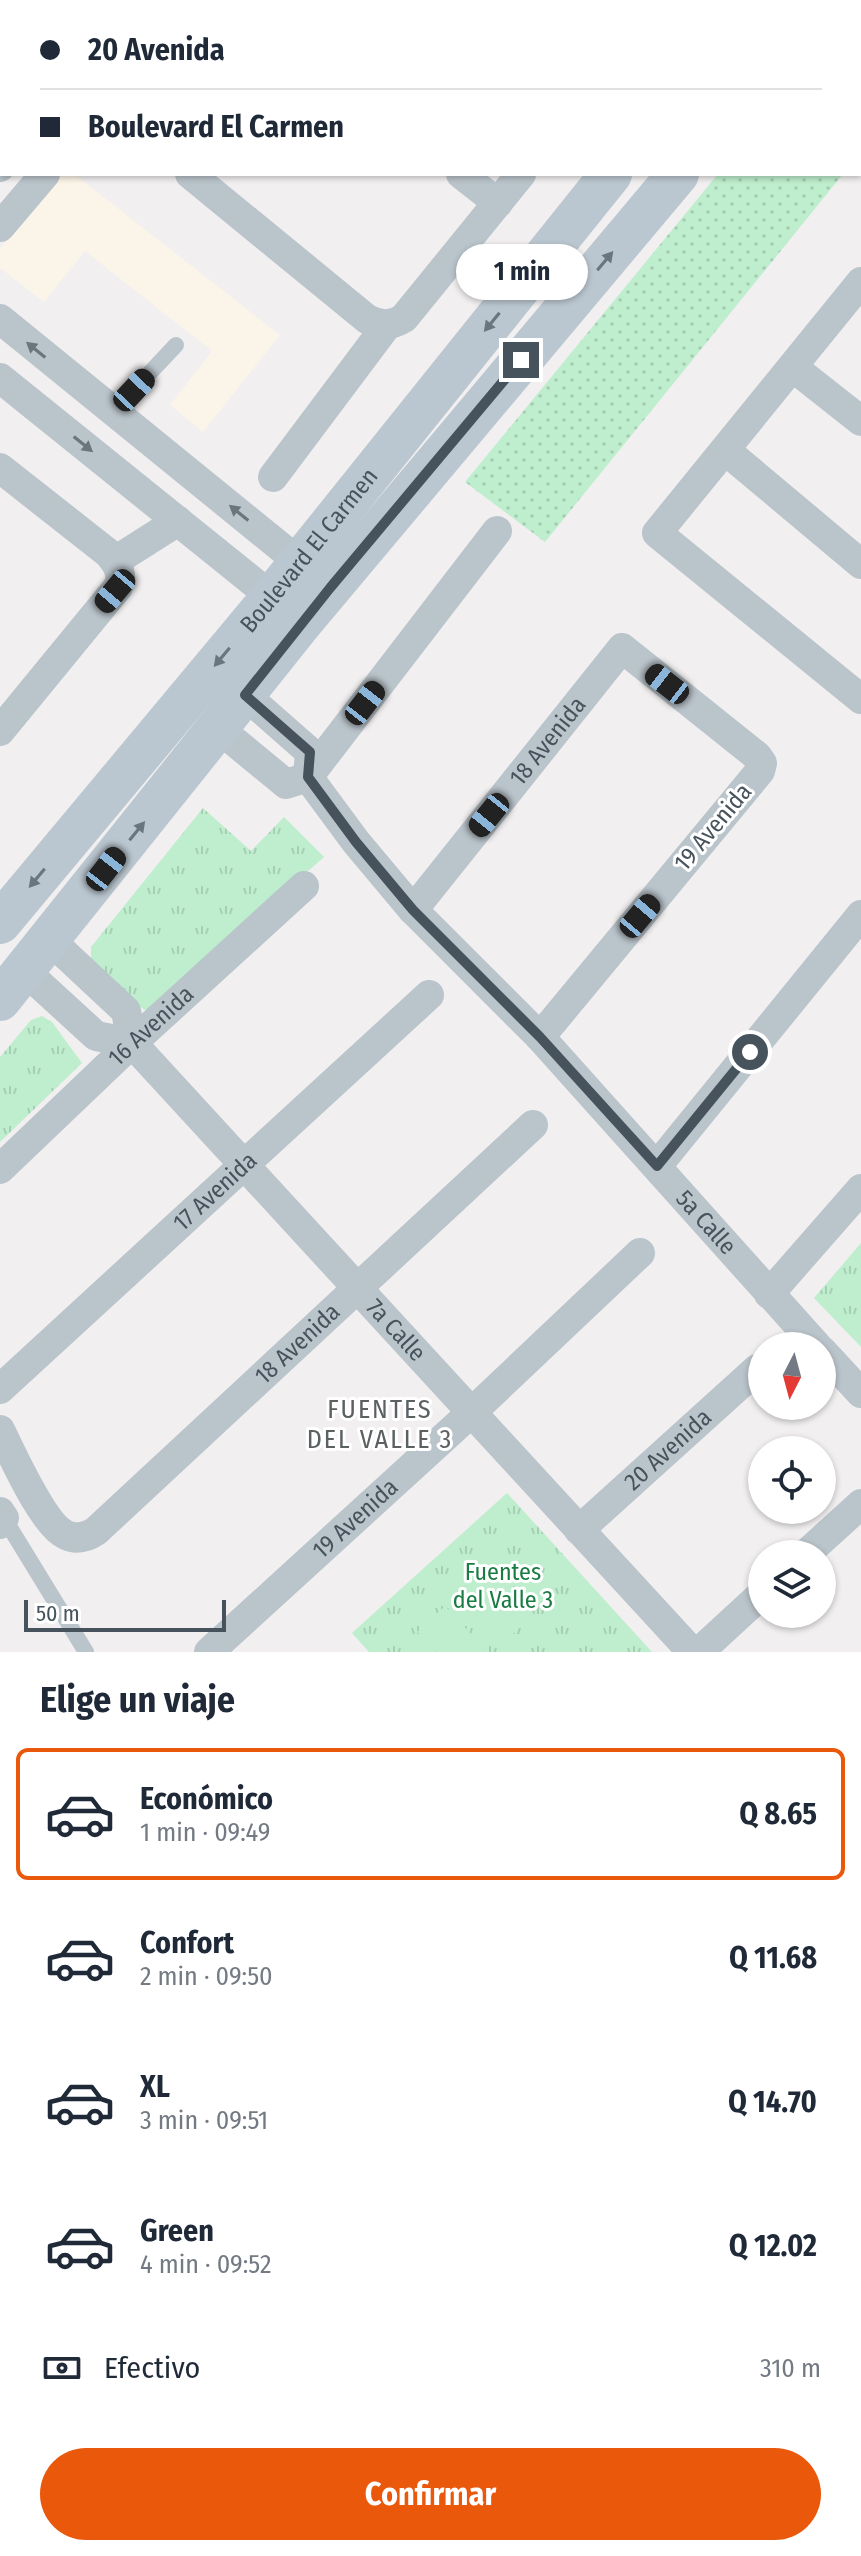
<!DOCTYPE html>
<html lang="es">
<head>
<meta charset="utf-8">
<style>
  :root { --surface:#fff; --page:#f6f6f7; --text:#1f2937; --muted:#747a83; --line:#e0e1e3; --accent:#ea580c }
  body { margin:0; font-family:"Fira Sans Condensed",sans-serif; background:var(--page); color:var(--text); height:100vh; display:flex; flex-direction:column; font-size:30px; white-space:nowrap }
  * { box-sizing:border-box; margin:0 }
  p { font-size:26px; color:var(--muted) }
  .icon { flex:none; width:44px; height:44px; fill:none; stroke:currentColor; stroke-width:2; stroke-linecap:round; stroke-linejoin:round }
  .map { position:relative; height:1652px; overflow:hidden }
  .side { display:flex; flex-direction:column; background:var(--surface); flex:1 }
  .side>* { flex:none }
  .hud { position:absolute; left:0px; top:0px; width:862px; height:176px; box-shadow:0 2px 6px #0004; display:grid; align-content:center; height:176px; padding:0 40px; background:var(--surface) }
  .needle { width:52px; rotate:186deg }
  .buttons { position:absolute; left:748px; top:1332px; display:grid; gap:16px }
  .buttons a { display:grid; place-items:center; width:88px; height:88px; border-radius:50%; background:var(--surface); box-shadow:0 2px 6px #0004; font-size:40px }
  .scale { position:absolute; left:24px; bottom:20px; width:202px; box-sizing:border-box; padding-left:8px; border:4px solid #47535c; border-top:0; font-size:22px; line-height:28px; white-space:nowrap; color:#47535c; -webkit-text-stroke:6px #fff; paint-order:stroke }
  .end { position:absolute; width:36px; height:36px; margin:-18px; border:10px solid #47535c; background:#fff; box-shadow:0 0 0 4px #fff }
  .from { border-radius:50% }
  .bubble { position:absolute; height:56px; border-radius:28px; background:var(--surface); box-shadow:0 2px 6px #0004; font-size:26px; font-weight:700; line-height:56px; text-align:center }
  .car { position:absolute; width:24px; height:48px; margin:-24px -12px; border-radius:10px; box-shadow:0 0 6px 2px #0007; background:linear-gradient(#222 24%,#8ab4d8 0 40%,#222 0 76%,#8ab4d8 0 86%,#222 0) }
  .hud b { display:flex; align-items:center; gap:28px; height:76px; font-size:30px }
  .hud b+b { border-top:2px solid var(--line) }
  .hud i { width:20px; height:20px; background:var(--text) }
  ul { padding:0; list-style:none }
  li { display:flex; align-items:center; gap:24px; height:132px; margin:0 16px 12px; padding:0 24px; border:4px solid transparent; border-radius:12px }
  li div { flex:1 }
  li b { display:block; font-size:30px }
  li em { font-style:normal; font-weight:700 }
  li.on { border-color:var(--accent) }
  li>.icon { width:72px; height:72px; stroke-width:1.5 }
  h2 { padding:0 40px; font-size:36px; line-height:96px }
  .pay { display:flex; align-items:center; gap:20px; height:88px; padding:0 40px; font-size:30px }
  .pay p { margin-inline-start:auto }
  .cta { display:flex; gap:16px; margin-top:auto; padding:16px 40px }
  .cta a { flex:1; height:92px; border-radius:48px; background:var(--accent); color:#fff; font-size:32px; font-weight:700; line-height:92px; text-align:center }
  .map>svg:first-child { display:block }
  .commercial { fill:#fbf4e8 }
  .grass { fill:url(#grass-dots) }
  .park { fill:url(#park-tufts) }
  .pitch { fill:#beeecd }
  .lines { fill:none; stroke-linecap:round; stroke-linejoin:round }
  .lane { stroke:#bac4cb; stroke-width:16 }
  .street { stroke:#bac4cb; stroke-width:30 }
  .secondary { stroke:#bbc7d0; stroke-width:42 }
  .oneway { fill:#6a767f }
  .oneway2 { fill:#6a757d }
  .route { stroke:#47535c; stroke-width:10 }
  .labels { text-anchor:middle; stroke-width:6; stroke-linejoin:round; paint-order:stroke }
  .street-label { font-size:24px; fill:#47535c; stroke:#fff }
  .park-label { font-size:24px; fill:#197c43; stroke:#fff }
  .neighbourhood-label { font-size:26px; letter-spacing:2px; fill:#5b6063; stroke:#fff }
</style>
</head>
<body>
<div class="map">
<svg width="861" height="1652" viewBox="0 0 861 1652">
  <defs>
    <pattern id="grass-dots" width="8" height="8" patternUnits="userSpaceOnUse" patternTransform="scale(2)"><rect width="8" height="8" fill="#beeecd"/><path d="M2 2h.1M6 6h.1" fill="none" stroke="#a5ceb2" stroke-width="1.8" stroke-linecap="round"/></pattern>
    <pattern id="park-tufts" width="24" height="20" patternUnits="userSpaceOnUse" patternTransform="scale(2)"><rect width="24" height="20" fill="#beeecd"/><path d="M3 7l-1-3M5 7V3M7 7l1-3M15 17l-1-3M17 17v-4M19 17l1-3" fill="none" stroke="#a5ceb2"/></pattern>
  </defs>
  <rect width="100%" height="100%" fill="#f1efef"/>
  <path class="commercial" d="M59 174H74L280 335 203 432 170 405 212 351 85 251 44 302 0 268V249Z"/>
  <path class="grass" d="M718 174H843L545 542 465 482Z"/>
  <path class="park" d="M203 808 251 851 284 817 324 857 148 1012 122 995 91 959V947Z
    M42 1016 52 1022 82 1063 0 1142V1057L31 1020Z
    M861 1243V1347L814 1298Z
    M507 1493 652 1652H369L352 1633Z"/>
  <path class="pitch" d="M488 1565 534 1614 507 1640 461 1591Z
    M445 1606 488 1652H437L417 1632Z"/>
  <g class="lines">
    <path class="lane" d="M113 412 176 345
      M4 1518 86 1652"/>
    <g class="street">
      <path d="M516 0 518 2"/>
      <path d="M156 2 157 0"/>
      <path d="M660 2 662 0"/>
      <path d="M0 19 2 21"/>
      <path d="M860 30 861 31"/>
      <path d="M0 167 2 164"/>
      <path d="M190 174 367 319C381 326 391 326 404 318L521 174"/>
      <path d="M461 174 498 203"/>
      <path d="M0 227 45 174"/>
      <path d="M861 282 657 533 861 699"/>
      <path d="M0 319 299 562"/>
      <path d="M794 368 861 421"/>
      <path d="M0 378 272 597"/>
      <path d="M725 450 861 564"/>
      <path d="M0 468 108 553C117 563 124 574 118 587L0 731"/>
      <path d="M273 477 387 325"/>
      <path d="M115 561 178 521"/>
      <path d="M245 695 310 752 308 777"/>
      <path d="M218 728 286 784 308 777"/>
      <path id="s1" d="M308 777 356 842 413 910 540 1037 817 1346"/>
      <path d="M308 777 497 531"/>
      <path id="s2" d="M413 910 622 648 757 756 762 763 760 771 540 1037"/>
      <path d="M50 940 126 1011 132 1043"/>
      <path d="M24 970 96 1036 132 1043"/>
      <path id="s3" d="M132 1043 692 1652"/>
      <path d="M657 1166 861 915"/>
      <path id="s4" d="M0 1169 132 1043 304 886"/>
      <path d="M769 1294 861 1189"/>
      <path d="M822 1351 861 1393"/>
      <path id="s5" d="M0 1389 429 995"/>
      <path id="s6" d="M0 1430C12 1454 43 1525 66 1535 77 1540 87 1537 96 1531L533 1125"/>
      <path d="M0 1512 4 1518 0 1524"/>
      <path id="s7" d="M579 1530 757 1369"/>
      <path d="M806 1554 861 1504"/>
      <path id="s8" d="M209 1652 472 1412 640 1253"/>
      <path d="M699 1652 762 1594"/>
    </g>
    <g class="secondary">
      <path d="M749 2 751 0"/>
      <path d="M823 2 824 0"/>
      <path id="s9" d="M0 923 272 597 611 174"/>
      <path d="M0 1000 302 622 678 174"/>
    </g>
  </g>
  <defs><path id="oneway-solid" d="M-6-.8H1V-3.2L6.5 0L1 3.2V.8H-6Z" transform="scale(2)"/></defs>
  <g class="oneway">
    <use href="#oneway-solid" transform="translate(605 261) rotate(-50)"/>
    <use href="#oneway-solid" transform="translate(492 322) rotate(129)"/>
    <use href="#oneway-solid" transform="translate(222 657) rotate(130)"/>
    <use href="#oneway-solid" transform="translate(137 831) rotate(-51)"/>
    <use href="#oneway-solid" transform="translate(37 878) rotate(130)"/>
  </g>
  <g class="oneway2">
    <use href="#oneway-solid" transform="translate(36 350) rotate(-141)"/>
    <use href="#oneway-solid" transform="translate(83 444) rotate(39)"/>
    <use href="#oneway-solid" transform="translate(239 513) rotate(-141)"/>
  </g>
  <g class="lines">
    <path class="route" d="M521 360 330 588 245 695 310 752 308 777 356 842 413 910 540 1037 657 1166 750 1052"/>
  </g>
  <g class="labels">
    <g class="street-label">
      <text dy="8" stroke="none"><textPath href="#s9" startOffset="484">Boulevard El Carmen</textPath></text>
      <text dy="8" stroke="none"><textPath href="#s2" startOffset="216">18 Avenida</textPath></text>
      <text transform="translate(713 827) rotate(-50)" y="8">19 Avenida</text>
      <text dy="8" stroke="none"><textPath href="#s4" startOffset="208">16 Avenida</textPath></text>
      <text dy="8" stroke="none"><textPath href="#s5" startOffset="292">17 Avenida</textPath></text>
      <text dy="8" stroke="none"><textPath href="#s1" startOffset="598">5a Calle</textPath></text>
      <text dy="8" stroke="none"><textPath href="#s3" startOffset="390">7a Calle</textPath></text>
      <text dy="8" stroke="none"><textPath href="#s6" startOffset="432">18 Avenida</textPath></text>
      <text dy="8" stroke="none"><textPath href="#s7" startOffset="120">20 Avenida</textPath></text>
      <text dy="8" stroke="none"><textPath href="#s8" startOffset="198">19 Avenida</textPath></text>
    </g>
    <g class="park-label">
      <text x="503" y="1580">Fuentes<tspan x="503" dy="28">del Valle 3</tspan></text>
    </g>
    <g class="neighbourhood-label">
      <text x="380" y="1418">FUENTES<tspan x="380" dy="30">DEL VALLE 3</tspan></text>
    </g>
  </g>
</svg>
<div class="buttons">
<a><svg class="needle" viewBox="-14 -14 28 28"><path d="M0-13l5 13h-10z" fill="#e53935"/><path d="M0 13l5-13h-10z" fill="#747a83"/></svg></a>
<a><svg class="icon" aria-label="locate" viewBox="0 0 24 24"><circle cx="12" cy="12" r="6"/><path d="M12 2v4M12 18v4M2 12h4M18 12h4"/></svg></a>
<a><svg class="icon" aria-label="layers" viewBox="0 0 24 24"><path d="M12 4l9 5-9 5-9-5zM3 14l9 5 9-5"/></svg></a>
</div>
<div class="scale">50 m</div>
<i class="end from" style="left:750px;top:1052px"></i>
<i class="end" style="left:521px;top:360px"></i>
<div class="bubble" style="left:456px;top:244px;width:132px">1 min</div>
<i class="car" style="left:134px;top:390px;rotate:43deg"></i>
<i class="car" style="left:115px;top:591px;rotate:220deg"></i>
<i class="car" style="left:667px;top:684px;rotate:308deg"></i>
<i class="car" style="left:365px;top:703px;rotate:38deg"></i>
<i class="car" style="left:489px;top:815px;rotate:219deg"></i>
<i class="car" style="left:106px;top:869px;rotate:38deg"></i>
<i class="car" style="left:640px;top:916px;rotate:40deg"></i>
<div class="hud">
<b><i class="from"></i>20 Avenida</b>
<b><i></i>Boulevard El Carmen</b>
</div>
</div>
<section class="side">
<h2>Elige un viaje</h2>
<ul>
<li class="on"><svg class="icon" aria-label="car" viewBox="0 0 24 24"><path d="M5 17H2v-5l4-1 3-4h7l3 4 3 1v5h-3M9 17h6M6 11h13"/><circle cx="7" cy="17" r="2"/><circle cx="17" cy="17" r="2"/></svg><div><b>Económico</b><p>1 min · 09:49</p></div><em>Q 8.65</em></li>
<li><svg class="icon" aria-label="car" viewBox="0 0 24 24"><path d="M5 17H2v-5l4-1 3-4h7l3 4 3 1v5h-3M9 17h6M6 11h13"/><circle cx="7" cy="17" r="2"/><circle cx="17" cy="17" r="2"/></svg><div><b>Confort</b><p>2 min · 09:50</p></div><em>Q 11.68</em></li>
<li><svg class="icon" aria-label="car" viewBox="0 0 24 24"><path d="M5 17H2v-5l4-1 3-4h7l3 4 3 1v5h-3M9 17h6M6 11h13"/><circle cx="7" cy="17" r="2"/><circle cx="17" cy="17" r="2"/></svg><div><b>XL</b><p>3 min · 09:51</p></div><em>Q 14.70</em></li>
<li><svg class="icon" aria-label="car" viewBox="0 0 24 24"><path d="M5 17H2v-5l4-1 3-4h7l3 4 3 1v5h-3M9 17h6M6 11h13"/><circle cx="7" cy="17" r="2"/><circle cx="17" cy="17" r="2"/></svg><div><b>Green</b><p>4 min · 09:52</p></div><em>Q 12.02</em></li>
</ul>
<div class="pay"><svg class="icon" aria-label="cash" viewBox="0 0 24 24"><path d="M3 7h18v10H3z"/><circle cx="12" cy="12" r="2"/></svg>Efectivo<p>310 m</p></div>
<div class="cta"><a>Confirmar</a></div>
</section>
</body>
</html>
